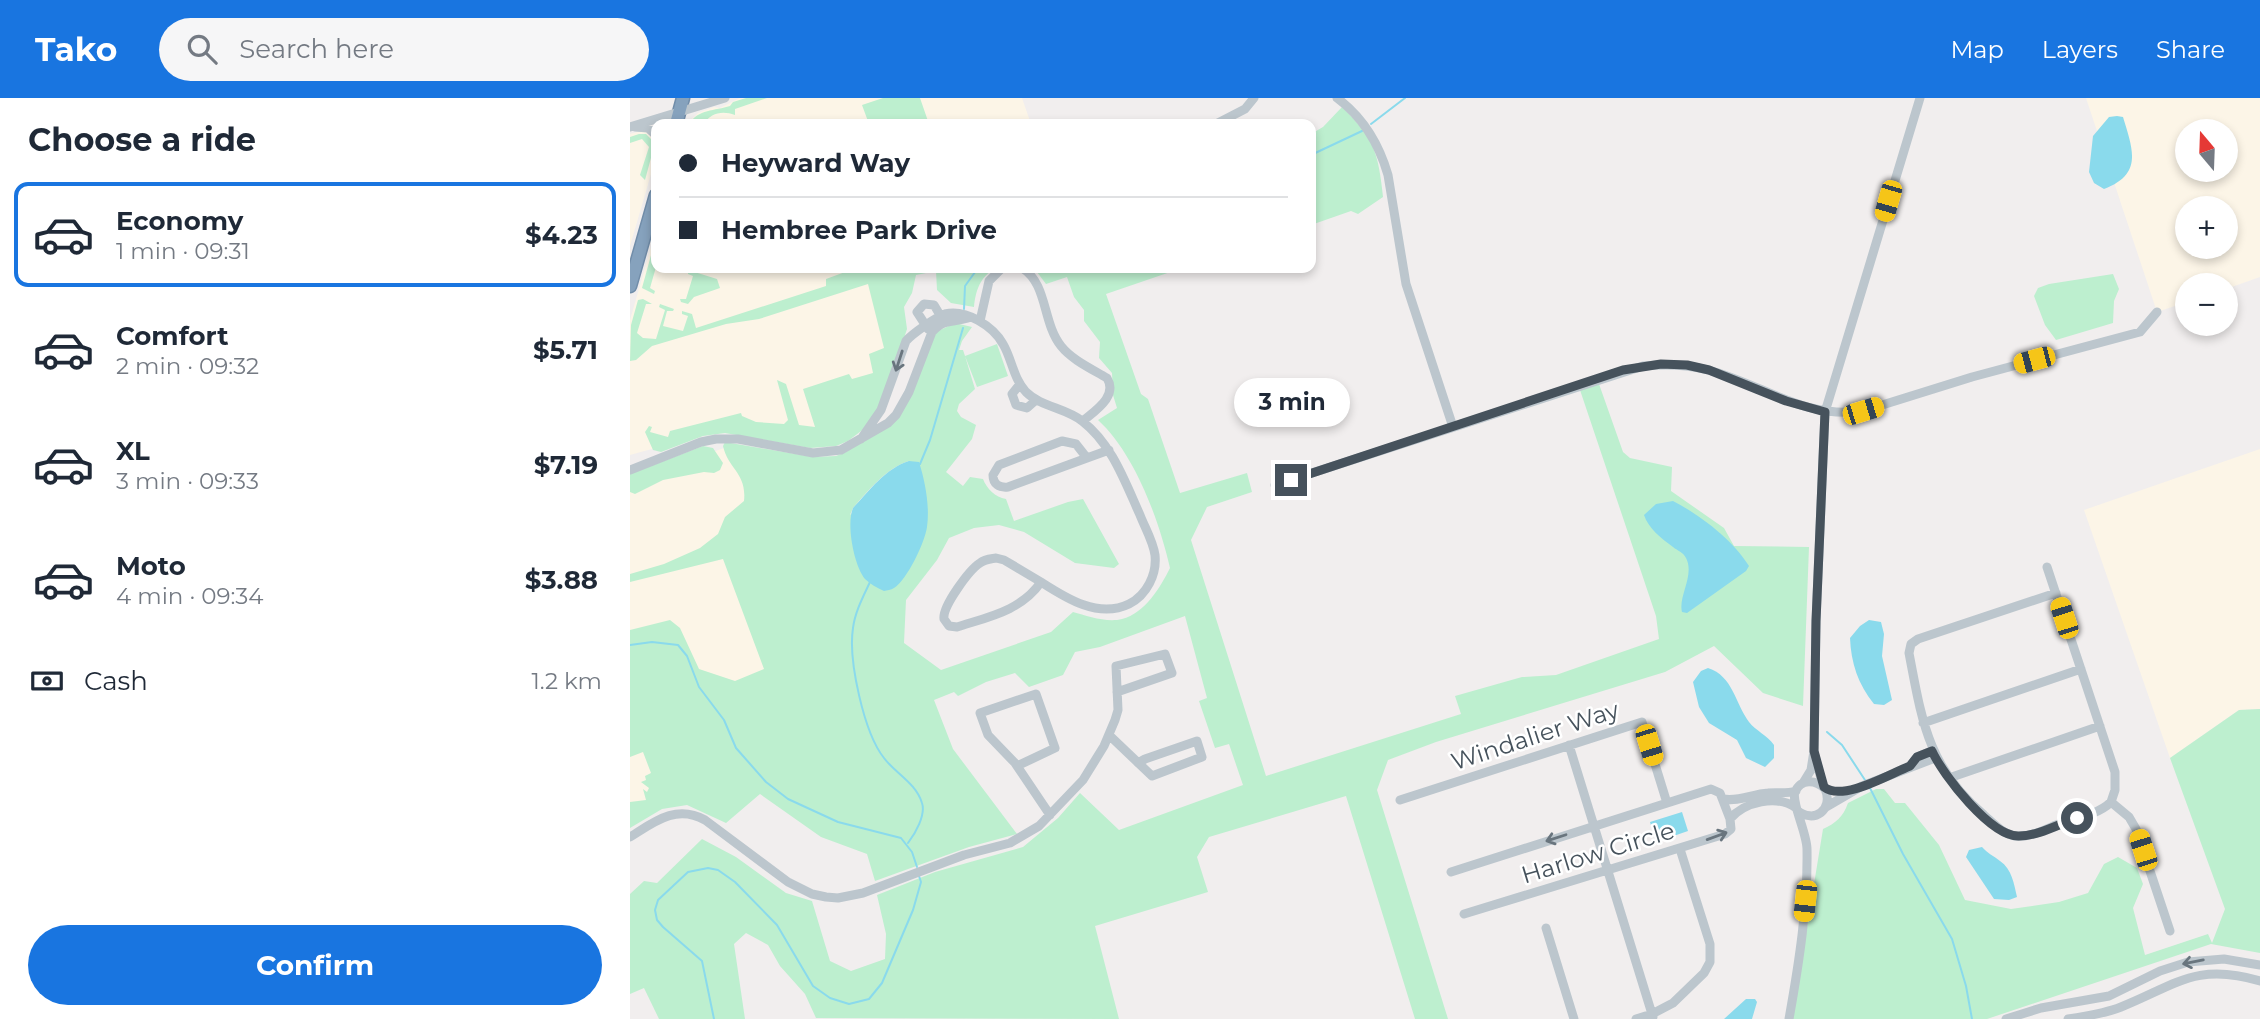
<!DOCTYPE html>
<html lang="en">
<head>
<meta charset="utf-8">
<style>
  :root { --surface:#fff; --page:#f6f6f7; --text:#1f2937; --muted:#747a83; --line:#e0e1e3; --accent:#1975e0 }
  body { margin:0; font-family:Montserrat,sans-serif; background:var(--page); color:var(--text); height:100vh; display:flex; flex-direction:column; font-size:26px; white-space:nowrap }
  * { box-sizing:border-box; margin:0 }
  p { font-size:23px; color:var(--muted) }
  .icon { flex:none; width:38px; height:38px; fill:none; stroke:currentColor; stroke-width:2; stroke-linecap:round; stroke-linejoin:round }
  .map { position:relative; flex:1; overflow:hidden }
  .sheet { display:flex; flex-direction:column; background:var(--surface); width:630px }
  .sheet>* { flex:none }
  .guide { position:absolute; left:21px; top:21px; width:665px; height:154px; border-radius:14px; box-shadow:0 4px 10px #0003; display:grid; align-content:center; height:154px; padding:0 28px; background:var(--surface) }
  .needle { width:46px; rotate:341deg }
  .fabs { position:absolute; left:1545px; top:21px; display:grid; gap:14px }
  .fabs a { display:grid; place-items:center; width:63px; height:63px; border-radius:50%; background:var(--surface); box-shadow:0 4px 10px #0003; font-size:35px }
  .end { position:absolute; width:32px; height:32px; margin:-16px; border:9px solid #46525c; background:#fff; box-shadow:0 0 0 4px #fff }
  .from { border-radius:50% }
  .bubble { position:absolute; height:49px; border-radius:24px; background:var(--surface); box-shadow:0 4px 10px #0003; font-size:23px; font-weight:700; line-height:49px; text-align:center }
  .car { position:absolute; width:21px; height:42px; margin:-21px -10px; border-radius:9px; box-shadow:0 0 5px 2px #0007; background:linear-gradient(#f5c518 24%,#345 0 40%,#f5c518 0 76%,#345 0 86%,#f5c518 0) }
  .guide b { display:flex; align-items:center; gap:24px; height:66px; font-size:26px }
  .guide b+b { border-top:2px solid var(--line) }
  .guide i { width:18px; height:18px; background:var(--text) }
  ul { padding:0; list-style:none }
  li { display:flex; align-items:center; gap:21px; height:105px; margin:0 14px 10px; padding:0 14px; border:4px solid transparent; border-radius:14px }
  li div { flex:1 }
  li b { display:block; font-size:26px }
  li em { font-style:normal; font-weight:700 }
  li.selected { border-color:var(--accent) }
  li>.icon { width:63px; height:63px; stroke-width:1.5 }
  h2 { padding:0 28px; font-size:32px; line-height:84px }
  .pay { display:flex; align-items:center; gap:18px; height:77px; padding:0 28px; font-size:26px }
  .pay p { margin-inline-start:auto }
  .primary-button { display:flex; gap:14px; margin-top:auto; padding:14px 28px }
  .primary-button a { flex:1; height:80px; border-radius:42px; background:var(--accent); color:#fff; font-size:28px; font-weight:700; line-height:80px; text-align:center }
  header { display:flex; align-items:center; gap:42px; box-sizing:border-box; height:98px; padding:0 35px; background:var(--accent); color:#fff }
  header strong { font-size:33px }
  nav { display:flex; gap:38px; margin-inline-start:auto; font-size:24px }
  .search { width:490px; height:63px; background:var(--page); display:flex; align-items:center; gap:18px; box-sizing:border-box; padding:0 24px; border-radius:38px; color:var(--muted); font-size:26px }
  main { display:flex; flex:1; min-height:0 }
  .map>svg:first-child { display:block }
  .commercial { fill:#fcf5e7; fill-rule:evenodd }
  .green { fill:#bdefcf; fill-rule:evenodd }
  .water { fill:#8adaec }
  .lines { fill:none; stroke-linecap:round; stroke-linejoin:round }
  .stream { stroke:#8adaec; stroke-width:2 }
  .highway-casing { stroke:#718da9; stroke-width:15 }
  .minor { stroke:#bcc6cd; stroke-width:9 }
  .highway { stroke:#86a2bd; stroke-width:12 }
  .oneway { stroke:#69757e }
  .route { stroke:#46525c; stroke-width:9 }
  .labels { text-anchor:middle; stroke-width:5; stroke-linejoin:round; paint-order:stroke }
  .street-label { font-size:24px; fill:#46525c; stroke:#fff }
</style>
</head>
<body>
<header>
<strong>Tako</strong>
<div class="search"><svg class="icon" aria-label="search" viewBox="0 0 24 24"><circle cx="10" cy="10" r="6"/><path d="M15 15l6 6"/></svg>Search here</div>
<nav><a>Map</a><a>Layers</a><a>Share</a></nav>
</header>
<main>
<section class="sheet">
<h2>Choose a ride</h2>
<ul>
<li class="selected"><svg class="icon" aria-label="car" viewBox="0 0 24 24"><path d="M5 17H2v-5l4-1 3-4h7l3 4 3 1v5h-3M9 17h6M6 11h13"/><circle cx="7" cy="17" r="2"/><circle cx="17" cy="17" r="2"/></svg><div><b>Economy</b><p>1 min · 09:31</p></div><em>$4.23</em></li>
<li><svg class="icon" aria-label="car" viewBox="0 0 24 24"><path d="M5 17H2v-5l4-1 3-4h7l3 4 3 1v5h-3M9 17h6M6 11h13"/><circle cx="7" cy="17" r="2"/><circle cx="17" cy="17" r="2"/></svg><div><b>Comfort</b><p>2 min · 09:32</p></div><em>$5.71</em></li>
<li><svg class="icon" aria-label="car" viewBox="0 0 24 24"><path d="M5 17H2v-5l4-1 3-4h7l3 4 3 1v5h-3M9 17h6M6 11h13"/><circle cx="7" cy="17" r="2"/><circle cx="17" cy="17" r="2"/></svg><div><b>XL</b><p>3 min · 09:33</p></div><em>$7.19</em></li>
<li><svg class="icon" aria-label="car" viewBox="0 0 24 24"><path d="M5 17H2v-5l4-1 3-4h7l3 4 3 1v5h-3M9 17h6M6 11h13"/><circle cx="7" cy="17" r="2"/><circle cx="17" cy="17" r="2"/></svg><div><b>Moto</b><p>4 min · 09:34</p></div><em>$3.88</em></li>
</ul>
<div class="pay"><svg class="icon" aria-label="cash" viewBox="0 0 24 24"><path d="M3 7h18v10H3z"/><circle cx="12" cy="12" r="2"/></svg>Cash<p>1.2 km</p></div>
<div class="primary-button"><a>Confirm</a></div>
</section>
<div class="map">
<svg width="1630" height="921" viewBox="0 0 1630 921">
  <rect width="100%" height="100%" fill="#f1eeee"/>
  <path class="commercial" d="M110 0H392L401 26H57L68 15 84 9 90 10Z
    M1456 0H1630V179L1596 191V187H1558L1557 204 1527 214ZM1558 33H1596V72H1558ZM1558 110H1596V149H1558Z
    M11 33H16L26 42V59L0 148V36Z
    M26 132V170H308L257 184 270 235 218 331 98 330 0 357V222Z
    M94 350 121 354 180 595 0 719V383Z
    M1630 351V611L1609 612 1540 660 1454 412Z"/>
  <path class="green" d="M116 0H137L105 11V17C92 12 81 15 73 26H59C68 11 85 13 100 8L103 4Z
    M253 0H290L299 26H239L232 7Z
    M712 9C745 41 748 55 753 99L728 116 721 113 681 127V36L693 29Z
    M9 36H16L25 45 15 82 10 77 19 49 12 41 0 45V39Z
    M26 139V169L20 190 25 193 24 196 12 190Z
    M226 170H365C350 180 346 191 344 209L321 205 307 192 306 173 286 177 282 195 274 209 277 231 254 301 239 327 218 343 206 348 180 350 95 335 73 338 31 354 23 352 15 334 19 328 22 329 20 334 38 339 40 333 111 315 112 318 126 324 154 326 158 322 147 282 156 286 169 327 185 329 173 291 219 276 222 281 243 275 239 256 254 250 238 186 129 221 96 226 22 248 6 262 0 263 1 227 8 202 13 201 22 206H16L7 235 13 240 26 241 35 212 29 209 30 206 44 211 43 213H37L33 228 53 233 58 218 52 216V213L62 216 66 230 196 188V181Z
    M404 170H552L476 196 511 296 518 301 550 395 617 375 622 394 577 409 561 442 636 678 831 616 825 598 892 579 926 577 1029 541 1026 518 950 292 969 286 993 354 1000 360 1042 369 1041 393 1094 430 1104 448 1179 449 1173 608 1133 595 1084 548 1035 574 806 644 758 662 747 692 818 921H785L716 698 579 739 567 759 578 794 465 828 489 921 186 920 175 896 150 868 138 847 116 835 104 846 115 921H29L14 890 0 896V796L14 783 27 785 72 741 106 759 156 795 182 803 200 863 221 873 255 861 256 836 247 797 305 774 393 749 428 720 450 695 489 732 613 687 599 646 585 650 569 603 577 600 555 518 470 549 445 554 433 577 399 589 385 575 356 584 328 598 324 594 304 602 323 651 387 736 339 749 245 783 237 756 191 739 130 696 96 725 57 707 32 711 0 730V704L16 702 13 691 17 694 19 690 11 684 16 682 15 678 21 675 13 654 0 659V532L40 522 50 530 69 571 105 583 134 571 93 461 0 484V476L34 466 70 450 88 436 95 419 114 403C117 375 98 371 93 348L95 344 183 359 206 358 216 354 259 326 306 234 325 225 342 229 332 243 329 252H333L335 258 367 246 378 278 347 289 335 258 345 291 329 306 327 313 331 319 346 327 342 341 316 374 333 388 340 379 353 381C357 391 365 399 376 401L384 423 438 404 453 401 489 466 484 470 445 465 394 434 369 427 344 430 319 440 307 462 276 502 274 545 311 572 421 534 443 514C457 518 477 525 492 521 515 515 530 490 540 470 529 422 505 356 468 322L487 310 483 297 482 275 469 260 470 244 454 223V212L444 199 437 179 416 186ZM279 363 220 417 223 410C239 392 256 370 279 363Z
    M58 172 87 181 90 190 64 199 58 206 51 204 50 201H56L63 178 58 176Z
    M1483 176 1489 191 1484 203 1483 225 1426 242 1415 227 1404 198 1408 190 1419 186Z
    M73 348 83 350 93 365 90 372 84 375 74 374 33 382 5 396 0 394V376Z
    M1630 611V855L1581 846 1357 921H1162L1193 731C1206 725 1213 719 1218 705L1246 691H1254L1265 705H1275L1309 747 1335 802 1381 811 1429 804 1458 795 1474 766 1488 759 1507 770 1513 786 1503 810 1515 857 1578 836 1582 845 1595 811 1540 660 1609 612Z"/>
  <path class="water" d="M1487 18 1493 19C1503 52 1513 76 1474 91L1464 85 1459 74 1463 38 1479 19Z
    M279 363 289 364C295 383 300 408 297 429 295 444 277 482 264 490 261 492 257 492 254 493 247 490 240 486 235 481 224 468 216 426 223 410 239 393 256 370 279 363Z
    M1043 403C1070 417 1102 441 1119 468L1116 473 1057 515 1052 514C1048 498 1065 477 1056 460 1053 454 1048 453 1043 449 1032 441 1018 430 1014 417L1026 406Z
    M1239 522 1251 524 1254 536 1252 558 1262 602 1254 607 1244 606C1228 586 1221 565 1220 540L1230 528Z
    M1078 570C1103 578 1105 605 1119 624 1126 633 1137 637 1144 647V660L1135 669 1116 660 1107 642 1079 625 1069 609 1063 584 1071 573Z
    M1052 714 1058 733 1026 744 1020 724Z
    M1352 749C1357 755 1364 758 1370 763 1382 771 1384 786 1387 799L1379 802 1364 801 1336 759 1339 752Z
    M1116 901H1125L1127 904 1122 921H1094Z"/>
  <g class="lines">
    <path class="stream" d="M741 26 775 0
      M681 57 732 33
      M334 211 335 188 348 170
      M290 366 300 342 333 230
      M240 484C233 499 225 514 223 530 218 562 234 635 254 660 265 675 286 685 292 705 296 717 285 736 278 745
      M0 547 22 544 48 547 57 558 69 589 94 622 106 650 136 684 158 701 208 724 271 740 282 754 287 769
      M1197 634 1212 647 1235 682
      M1240 690 1273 756 1322 841 1336 888 1342 921
      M84 921 72 863 33 829 27 822 25 812 28 802 58 774 78 770 88 772 105 784 147 827 183 888 200 900 219 906 239 901 252 885 283 812 291 784 289 778"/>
    <g class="highway-casing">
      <path id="highway" d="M46 26 53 0
        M0 188 26 97"/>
    </g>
    <path class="minor" d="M707 0C734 20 749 46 758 77L776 186 823 329
      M586 26 615 11 624 0
      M0 29 95 0
      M5 29 18 30 26 37
      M392 170C418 186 412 224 431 248 442 262 462 271 477 280 488 298 466 312 453 323
      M350 223 359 183 372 170
      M298 231 287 214 294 206 304 207 313 222
      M390 286 382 296 386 307 397 310 406 302
      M231 341 251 312 276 243C282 236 306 219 315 216 336 211 363 228 373 246 382 261 383 280 396 294 411 309 436 310 452 323 482 346 495 384 510 417 515 430 523 443 525 457 527 476 517 497 499 506 468 521 436 500 411 484
      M432 343 446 346 457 360 378 389C369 390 363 386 363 377L369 367Z
      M457 360 479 352
      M0 372 71 344 86 341H108L183 355 211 352 258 325 266 317 279 294 302 234C315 220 322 225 338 220
      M645 387 1013 268C1035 266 1056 266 1078 272 1133 286 1172 321 1233 313L1342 279 1510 234 1527 214
      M366 460 374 462 411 484C391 513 358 519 327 529L319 528 314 521C312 509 339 472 350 465 355 461 360 461 366 460Z
      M1417 469 1485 674V692L1481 704
      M1426 495 1288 541 1281 546 1279 555C1292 623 1298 670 1354 717 1363 725 1373 736 1385 738 1398 740 1414 732 1426 727 1443 721 1468 717 1481 704
      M1293 625 1451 571
      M479 637 522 678 572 659 567 643 515 661 508 665
      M939 647 1022 916 1006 921
      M1185 658 1193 688
      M387 668 425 650 406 596 350 615 358 637 385 665 420 717
      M1280 668 1287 659 1302 653
      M1319 680 1470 628
      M1173 685 1181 672 1184 653 1186 523 1195 314 1290 0
      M1093 701C1109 704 1122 696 1138 695 1148 694 1156 696 1166 693
      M770 702 1012 624 1037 705
      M1481 704 1499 719 1506 731 1540 833
      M1196 709 1232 688 1305 660
      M1100 721C1114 704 1147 696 1166 710
      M0 739C24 724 46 706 75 722L158 784 182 796 196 799 208 800 233 795 334 757 380 745 409 728 453 682 474 648 485 622 488 612 486 568 535 556 542 575 487 594
      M821 774 1081 691 1090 695 1100 721 1101 731 1095 736 834 816
      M916 830 944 921
      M1023 919 1022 916 1043 905 1074 875 1080 864V846L1050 751
      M1159 921C1169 865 1178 808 1177 751 1177 735 1161 704 1165 694 1171 680 1186 682 1195 691 1204 711 1184 727 1167 712
      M1376 921 1411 910 1479 898 1530 873 1558 864 1594 861 1630 867
      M1438 921C1456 918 1474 916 1491 909 1546 887 1566 864 1630 883"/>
    <use href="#highway" class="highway"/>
  </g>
  <defs><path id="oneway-shaft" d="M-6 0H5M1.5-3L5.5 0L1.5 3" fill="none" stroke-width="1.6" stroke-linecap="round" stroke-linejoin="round" transform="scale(1.75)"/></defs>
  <g class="oneway">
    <use href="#oneway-shaft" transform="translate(269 263) rotate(108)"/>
    <use href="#oneway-shaft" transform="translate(1087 738) rotate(-20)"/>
    <use href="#oneway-shaft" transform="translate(926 740) rotate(162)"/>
    <use href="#oneway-shaft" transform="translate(1563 864) rotate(169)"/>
  </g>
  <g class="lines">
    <path class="route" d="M661 382 993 272 1031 266 1057 267 1079 272 1156 303 1195 314 1186 523 1184 653 1194 689C1213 704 1259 676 1280 668L1287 659 1302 653C1313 677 1361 739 1389 738 1408 738 1429 726 1447 720"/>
  </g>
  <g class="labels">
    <g class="street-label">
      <text transform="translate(905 638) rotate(-18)" y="8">Windalier Way</text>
      <text transform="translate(968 755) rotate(-17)" y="8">Harlow Circle</text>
    </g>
  </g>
</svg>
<div class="fabs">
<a><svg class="needle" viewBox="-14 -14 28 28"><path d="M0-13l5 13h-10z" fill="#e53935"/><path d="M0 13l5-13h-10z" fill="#747a83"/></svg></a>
<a>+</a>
<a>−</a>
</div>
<i class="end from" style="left:1447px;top:720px"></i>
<i class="end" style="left:661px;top:382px"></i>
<div class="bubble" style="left:604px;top:280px;width:116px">3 min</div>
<i class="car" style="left:1258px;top:103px;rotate:196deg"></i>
<i class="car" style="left:1404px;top:262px;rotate:255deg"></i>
<i class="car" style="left:1233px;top:313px;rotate:73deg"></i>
<i class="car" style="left:1434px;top:520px;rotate:342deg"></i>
<i class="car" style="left:1019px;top:647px;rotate:163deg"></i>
<i class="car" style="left:1513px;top:752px;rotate:342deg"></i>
<i class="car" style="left:1175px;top:803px;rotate:186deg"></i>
<div class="guide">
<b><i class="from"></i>Heyward Way</b>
<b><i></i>Hembree Park Drive</b>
</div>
</div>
</main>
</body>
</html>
